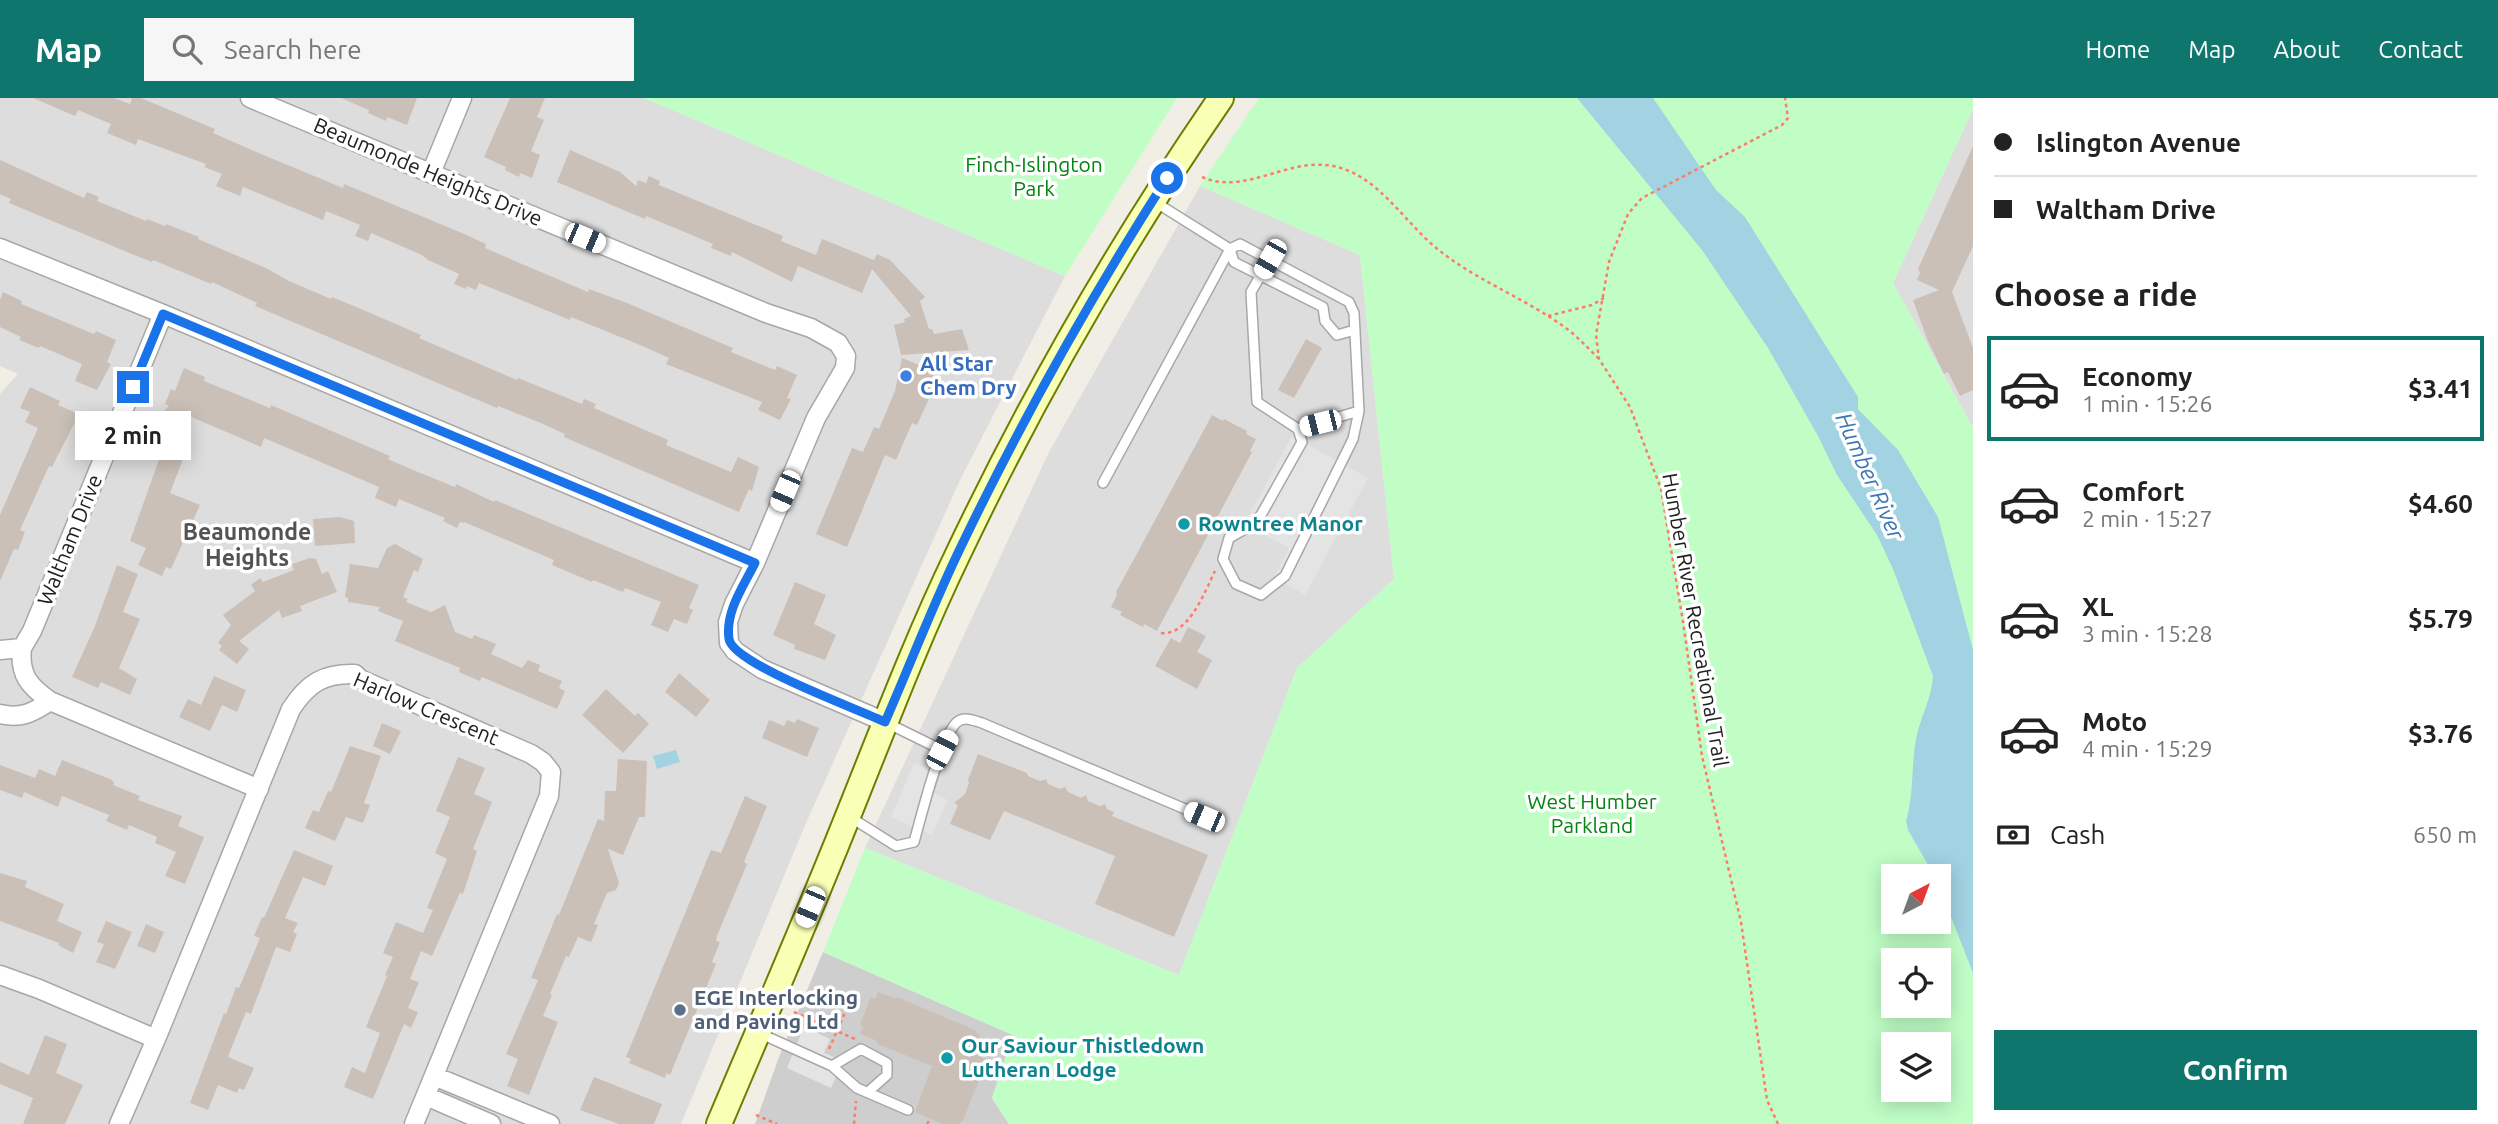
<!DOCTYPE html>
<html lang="en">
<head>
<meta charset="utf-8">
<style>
  :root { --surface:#fff; --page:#f6f6f6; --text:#222; --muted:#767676; --line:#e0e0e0; --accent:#0f766e }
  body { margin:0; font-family:Ubuntu,sans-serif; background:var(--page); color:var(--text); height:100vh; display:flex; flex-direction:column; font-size:26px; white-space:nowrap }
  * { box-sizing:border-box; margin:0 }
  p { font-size:23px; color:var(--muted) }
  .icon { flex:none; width:38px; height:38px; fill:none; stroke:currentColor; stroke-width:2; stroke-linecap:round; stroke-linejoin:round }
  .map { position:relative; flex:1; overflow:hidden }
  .drawer { display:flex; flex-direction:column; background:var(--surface); width:525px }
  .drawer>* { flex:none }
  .top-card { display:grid; align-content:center; height:154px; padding:0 21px; background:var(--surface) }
  .needle { width:46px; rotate:41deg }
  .tools { position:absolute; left:1881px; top:766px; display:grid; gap:14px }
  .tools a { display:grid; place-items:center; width:70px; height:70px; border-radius:0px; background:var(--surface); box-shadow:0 4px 18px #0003; font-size:35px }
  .end { position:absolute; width:32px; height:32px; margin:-16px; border:9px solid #1a73e8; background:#fff; box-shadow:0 0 0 4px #fff }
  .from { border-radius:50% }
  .bubble { position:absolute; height:49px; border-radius:0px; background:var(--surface); box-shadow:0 4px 18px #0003; font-size:23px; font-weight:600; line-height:49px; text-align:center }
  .car { position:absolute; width:21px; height:42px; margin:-21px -10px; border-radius:9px; box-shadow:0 0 5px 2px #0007; background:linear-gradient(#fff 24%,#345 0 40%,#fff 0 76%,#345 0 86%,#fff 0) }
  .top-card b { display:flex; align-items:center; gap:24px; height:66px; font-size:26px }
  .top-card b+b { border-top:2px solid var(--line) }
  .top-card i { width:18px; height:18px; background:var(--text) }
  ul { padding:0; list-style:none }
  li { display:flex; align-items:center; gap:21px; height:105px; margin:0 14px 10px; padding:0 7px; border:4px solid transparent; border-radius:0px }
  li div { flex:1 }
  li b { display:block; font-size:26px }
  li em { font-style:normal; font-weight:600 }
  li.selected { border-color:var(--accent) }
  li>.icon { width:63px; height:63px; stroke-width:1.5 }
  h2 { padding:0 21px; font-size:32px; line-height:84px }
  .pay { display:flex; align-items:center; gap:18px; height:77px; padding:0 21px; font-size:26px }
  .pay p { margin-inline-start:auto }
  .button { display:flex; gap:14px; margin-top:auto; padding:14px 21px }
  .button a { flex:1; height:80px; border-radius:0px; background:var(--accent); color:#fff; font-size:28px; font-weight:600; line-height:80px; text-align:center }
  header { display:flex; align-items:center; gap:42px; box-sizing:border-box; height:98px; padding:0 35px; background:var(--accent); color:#fff }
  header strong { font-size:33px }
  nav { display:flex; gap:38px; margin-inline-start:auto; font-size:24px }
  .search { width:490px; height:63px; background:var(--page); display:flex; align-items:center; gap:18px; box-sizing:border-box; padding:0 24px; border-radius:0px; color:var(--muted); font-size:26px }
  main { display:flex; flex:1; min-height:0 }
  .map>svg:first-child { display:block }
  .residential { fill:#dedddd }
  .religious { fill:#cecece }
  .park { fill:#c0fec6; fill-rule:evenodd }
  .parking { fill:#e4e4e4 }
  .water { fill:#a2d3e3 }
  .building { fill:#cac0b8 }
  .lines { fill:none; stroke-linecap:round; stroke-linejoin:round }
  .lane-casing { stroke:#a7a7a7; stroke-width:12 }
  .street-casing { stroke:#a7a7a7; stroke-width:21 }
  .secondary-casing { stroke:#6e7e00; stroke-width:28 }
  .path { stroke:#ff7b69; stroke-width:2.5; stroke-dasharray:3.5 3.5; stroke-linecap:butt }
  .lane { stroke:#fff; stroke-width:9 }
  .street { stroke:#fff; stroke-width:18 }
  .secondary { stroke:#faffb6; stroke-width:24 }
  .route { stroke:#1a73e8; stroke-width:9 }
  .shop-dot { fill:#3f7fe0; stroke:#fff; stroke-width:2.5 }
  .culture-dot { fill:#0f9aa8; stroke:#fff; stroke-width:2.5 }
  .service-dot { fill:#5c6f8a; stroke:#fff; stroke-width:2.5 }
  .labels { text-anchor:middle; stroke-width:7; stroke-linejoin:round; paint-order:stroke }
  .park-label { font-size:21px; fill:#02850f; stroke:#fff }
  .street-label { font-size:21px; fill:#202020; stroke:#fff }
  .shop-label { font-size:21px; font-weight:bold; fill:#366cbe; stroke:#fff; text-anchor:start }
  .culture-label { font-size:21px; font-weight:bold; fill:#0d838f; stroke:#fff; text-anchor:start }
  .service-label { font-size:21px; font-weight:bold; fill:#4e5e75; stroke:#fff; text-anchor:start }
  .water-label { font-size:23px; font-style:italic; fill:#4077b2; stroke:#fff }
  .neighbourhood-label { font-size:23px; font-weight:bold; fill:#535353; stroke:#fff }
</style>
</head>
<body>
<header>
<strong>Map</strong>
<div class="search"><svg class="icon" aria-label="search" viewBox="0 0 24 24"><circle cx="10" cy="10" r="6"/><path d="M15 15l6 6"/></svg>Search here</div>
<nav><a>Home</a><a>Map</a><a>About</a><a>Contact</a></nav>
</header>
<main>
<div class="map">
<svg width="1973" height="1026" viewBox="0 0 1973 1026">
  <rect width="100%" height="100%" fill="#f1eee6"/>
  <path class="residential" d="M0 0H644L1065 178 960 382 806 725 681 1026H0V296L18 276 0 268Z
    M1973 11V330L1893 185Z
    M1200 88 1360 157 1394 481 1297 570 1179 877 865 750 1049 354Z"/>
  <path class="religious" d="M823 854 1013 937 992 1000 1009 1026H755L779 959Z"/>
  <path class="park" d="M644 0H1177L1065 178Z
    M1259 0H1973V11L1893 185 1973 330V1026H1009L992 1000 1013 937 823 854 865 750 1179 877 1297 570 1394 481 1360 157 1200 88ZM1894 779H1939V824H1894ZM1894 863H1939V908H1894ZM1894 947H1939V992H1894Z"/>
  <path class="parking" d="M1292 338 1368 380 1305 497 1274 479 1289 450 1244 426Z
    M914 665 939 676 931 694 948 702 932 737 891 719Z
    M804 929 830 941 824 955 843 963 831 990 787 970Z"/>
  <path class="water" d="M1577 0H1653L1716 92 1745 119 1858 299V311L1898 352 1938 419 1973 552V875L1939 788V779H1935L1908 732 1906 723C1914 697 1911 668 1916 641 1920 620 1932 599 1933 578L1893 471 1877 437 1837 377 1818 338 1768 250 1702 152Z
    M676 652 680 664 657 671 653 658Z"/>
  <path class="building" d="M33 0H114L130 6 132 0H141L215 31 213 35 254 53 343 90 344 86 462 135 486 146 485 150 522 166 588 194 589 191 627 205 733 250 731 254 775 272 777 268 797 277 787 300 791 301 780 322 758 312 762 304 666 266 669 260 640 247 571 219 570 222 479 185 476 192 467 188 466 191 454 186 459 176 428 162 422 157 371 135 368 143 355 138 360 127 326 113 323 122 243 89 240 98 216 88 222 76 204 69 206 66 138 41 136 47 107 35 111 26 78 12 75 18Z
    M341 0H417L407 27 387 19 386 23 368 15 369 12Z
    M510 0H545L537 19 544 22 531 53 540 57 532 80 520 75 519 79 505 72 506 69 484 59Z
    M1973 48V148L1952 194 1973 250V292L1960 298 1948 274 1944 276 1927 241 1913 202 1939 192 1917 182 1920 175 1918 171Z
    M570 52 620 74 636 88 638 82 646 85 649 78 660 83 659 87 783 138 781 143 816 157 822 141 874 162 877 156 890 162 925 199 920 203 929 231H932L934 236 962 231 969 252 901 257 894 227 905 224 904 221 911 218 872 171 862 195 798 168 792 184 732 154 731 158 711 150 713 146 670 128 646 118 645 121 557 84Z
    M0 62 84 100 87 94 99 99 97 103 146 123 147 121 165 128 166 126 199 139 198 141 266 170 289 183 331 201 332 199 361 211 421 237 419 240 517 282 518 280 582 306 584 301 596 306 594 310 668 342 666 347 731 374 738 359 759 369 752 393 749 391 739 414 564 339 565 336 541 325 498 308 497 310 255 208 257 205 212 184 211 186 153 162 152 164 127 154 9 105 11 101 0 96Z
    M3 194 22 203 21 206 94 236 96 233 116 242 107 264 111 266 97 292 75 283 82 266 40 248 39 250 19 242 21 239 0 229V202Z
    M1306 241 1322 250 1294 300 1278 292Z
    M902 260 934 273 928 303 917 327 912 325 896 362 885 357 847 449 816 436 852 350 863 354 874 329 879 331 895 293Z
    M184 270 205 279 204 283 270 310 271 307 390 358 388 361 413 372 455 389 456 386 494 404 495 402 699 487 689 510 693 512 687 526 674 521 668 534 651 527 661 504 625 490 623 494 593 482 592 484 552 467 554 462 464 424 463 425 460 424 457 430 443 423 445 420 399 401 396 409 375 400 379 389 264 340 261 349 189 318 187 323 163 314 169 308 165 306 171 291 175 293Z
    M30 289 60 303 58 307 79 316 52 369 49 368 20 432 25 434 18 452 14 451 0 483V417L38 330 25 324 30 314 20 310Z
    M1212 317 1223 323 1224 321 1247 333 1246 336 1256 341 1250 353 1252 354 1157 533 1144 526 1143 529 1120 517 1122 514 1111 509 1117 497 1116 494Z
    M169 346 186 353 170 395 200 407 171 471 166 469 162 478 138 467 146 450 130 443 162 353 165 354Z
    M340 419 354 423 355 445 315 448 313 421Z
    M395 446 423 461 418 474 414 472 403 499 408 501 406 504 431 514 445 507 455 534 472 541 474 537 496 546 491 556 522 570 528 562 540 567 538 573 562 583 559 590 565 593 557 611 482 579 480 583 459 574 460 570 395 543 403 523 378 513 380 509 348 504V500L345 499 350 466 378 470 387 450Z
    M310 460 316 461 322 476 328 473 337 494 300 508 302 513 282 520 279 512 239 543 249 551 237 566 219 552 222 548 218 545 231 527 223 517 255 493 251 487 260 480 263 484 294 472 292 466Z
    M117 467 138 476 123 514 140 521 119 570 137 581 130 597 101 584 98 590 72 579 95 528Z
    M795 484 826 497 814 526 836 537 825 562 794 551 795 547 773 537Z
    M1188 529 1206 538 1197 554 1212 562 1197 591 1155 568 1171 540 1180 545Z
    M679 575 710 602 696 619 665 594Z
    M214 578 246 592 237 614 222 607 210 633 179 619 188 601 201 607Z
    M606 591 635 618 638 615 649 626 623 655 582 617Z
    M797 621 819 630 807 659 762 640 769 622 784 628 787 622 795 625Z
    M382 625 401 633 390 656 373 648Z
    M350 648 381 658 364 705 370 707 363 725 346 719 335 743 305 730 313 712 319 714 328 693 331 694Z
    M978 656 1027 675 1028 678 1040 683 1046 681 1048 686 1060 691 1065 689 1068 694 1081 700 1086 697 1088 703 1100 708 1105 706 1107 711 1114 714 1112 718 1208 757 1174 839 1095 806 1115 758 1004 713 990 742 950 726 958 707 954 705 965 696 969 685 968 682Z
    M458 659 485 670 474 696 492 704 473 751 477 753 463 796 460 795 432 858 421 853 410 881 419 884 408 910 418 914 411 930 404 926 373 1001 344 989 352 969 365 975 380 935 366 929 387 878 385 877 393 859 383 855 396 824 423 835 433 812 427 810 447 761 435 755 450 719 436 713Z
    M618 661 647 663 645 719H639L623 757 608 751 619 785 616 792 607 795 594 826 598 827 591 844 578 839 569 859 566 858 550 896 552 897 543 918 558 924 529 997 507 988 518 961 506 956 538 882 531 880 557 816 559 817 598 721 604 723 605 693H616Z
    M62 662 110 681 114 684 113 687 140 698 138 702 182 718 178 728 204 739 185 786 165 778 176 754 155 745 157 739 129 727 127 732 106 723 109 717 62 698 58 709 24 694 22 700 0 692V667L35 680 39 671 55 678Z
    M745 698 767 708 744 764 747 766 717 838 716 843 720 844 712 864 716 866 670 977 666 975 665 980 629 965 631 961 626 959 711 752 721 755Z
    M294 752 333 768 325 788 303 779 285 820 298 825 293 834 297 836 290 854 276 849 251 916 246 914 229 956 228 959 254 970 244 992 239 990 237 995 218 987 208 1012 190 1005 224 915 226 916 236 889 239 890 260 840 254 838 262 819 264 820Z
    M0 775 27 783 25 789 64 806 57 823 82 834 73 855 58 847 59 845 0 823Z
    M106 823 132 834 115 871 96 864 104 846 97 844Z
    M146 826 164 834 155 855 137 848Z
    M878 894 896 901 897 899 977 933 976 935 980 937 973 955 986 962 985 967 963 1022 959 1026H942L915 1014 932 968 878 946 875 942 860 936 863 928 860 927 871 899 875 901Z
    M45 937 67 946 56 975 83 987 65 1026H23L33 1000 0 986V964L29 977Z
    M594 979 662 1006 654 1026H619L580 1012Z"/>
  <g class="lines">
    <g class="lane-casing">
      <path id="lane" d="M1155 104 1230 151 1234 164 1323 209 1325 223 1337 237 1355 232
        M1298 331 1302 344 1261 417 1250 428 1229 440 1223 461 1236 486 1261 497 1285 478 1353 341 1359 313
        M1103 385 1230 151 1240 146 1349 204 1354 215 1359 313 1298 331 1257 304 1251 194 1270 161
        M887 625 942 652
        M850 719 896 748 914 744C921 719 940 642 956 625 963 618 973 622 982 625L1204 719
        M759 935 832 968 857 990 908 1012
        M832 968 861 951 887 965V977L868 994"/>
    </g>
    <g class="street-casing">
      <path id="street" d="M250 0 766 215 811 230 838 245 846 258 845 270 816 320 755 465 734 506 728 524 729 545 735 553 762 571 885 624
        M431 75 462 0
        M0 150 163 216 755 465
        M22 550C19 577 29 588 50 603
        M0 552 22 550 32 533 163 216
        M0 616C20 621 33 615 50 603L259 691
        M0 877 39 891 156 941
        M434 978 550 1026
        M426 998 491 1026
        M119 1026 156 941 291 611C308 585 324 575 355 576L360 581 531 656 543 664 551 674 549 698 414 1026"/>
    </g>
    <g class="secondary-casing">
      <path id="secondary" d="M719 1026C762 924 807 821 848 718 883 631 916 543 957 458 1033 298 1121 145 1221 0"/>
    </g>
    <path class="path" d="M1202 79C1245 98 1288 59 1333 68 1379 77 1405 126 1440 153 1478 183 1524 200 1563 228 1576 237 1587 249 1599 261
      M1548 218 1592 207 1604 200
      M1161 535C1189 538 1205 493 1215 473
      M794 914 855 941
      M829 951 850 903 858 906
      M756 1017 777 1026
      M854 1026 856 1003
      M927 1026 929 1023
      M1778 1026 1767 1002 1741 824 1702 658 1683 524 1661 391 1630 309 1599 261 1596 237 1609 164 1628 116 1642 100 1782 27 1788 20 1785 0"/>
    <use href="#lane" class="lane"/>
    <use href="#street" class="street"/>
    <use href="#secondary" class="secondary"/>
  </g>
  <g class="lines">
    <path class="route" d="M133 289 163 216 755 465C743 489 725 514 729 541 733 566 858 611 885 624 909 569 931 512 957 457 1019 327 1089 202 1167 80"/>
  </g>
  <circle class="shop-dot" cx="906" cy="278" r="7"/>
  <g class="culture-dot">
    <circle cx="1184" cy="426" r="7"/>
    <circle cx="947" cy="960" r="7"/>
  </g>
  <circle class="service-dot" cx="680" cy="912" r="7"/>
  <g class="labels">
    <g class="park-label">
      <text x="1034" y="74">Finch-Islington<tspan x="1034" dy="24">Park</tspan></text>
      <text x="1592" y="711">West Humber<tspan x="1592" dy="24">Parkland</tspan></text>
    </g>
    <g class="street-label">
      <text transform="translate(428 74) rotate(23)" y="7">Beaumonde Heights Drive</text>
      <text transform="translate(70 442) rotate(-68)" y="7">Waltham Drive</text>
      <text transform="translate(1695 522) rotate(80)" y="7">Humber River Recreational Trail</text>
      <text transform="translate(426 611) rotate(23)" y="7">Harlow Crescent</text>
    </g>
    <g class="shop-label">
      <text x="920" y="273">All Star<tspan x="920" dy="24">Chem Dry</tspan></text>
    </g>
    <g class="culture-label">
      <text x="1198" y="433">Rowntree Manor</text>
      <text x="961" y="955">Our Saviour Thistledown<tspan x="961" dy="24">Lutheran Lodge</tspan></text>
    </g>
    <g class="service-label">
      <text x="694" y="907">EGE Interlocking<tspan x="694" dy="24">and Paving Ltd</tspan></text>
    </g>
    <g class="water-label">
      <text transform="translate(1870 378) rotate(66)" y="8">Humber River</text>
    </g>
    <g class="neighbourhood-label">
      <text x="247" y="442">Beaumonde<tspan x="247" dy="26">Heights</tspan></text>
    </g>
  </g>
</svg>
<div class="tools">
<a><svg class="needle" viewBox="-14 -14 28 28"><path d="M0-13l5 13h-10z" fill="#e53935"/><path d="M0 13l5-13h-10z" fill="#767676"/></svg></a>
<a><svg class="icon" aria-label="locate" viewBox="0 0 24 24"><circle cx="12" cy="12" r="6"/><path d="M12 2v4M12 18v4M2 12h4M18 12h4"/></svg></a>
<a><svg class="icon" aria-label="layers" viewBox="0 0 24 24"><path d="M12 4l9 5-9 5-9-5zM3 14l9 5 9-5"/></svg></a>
</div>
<i class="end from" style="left:1167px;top:80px"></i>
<i class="end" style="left:133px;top:289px"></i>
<div class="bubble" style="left:75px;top:313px;width:116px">2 min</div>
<i class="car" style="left:585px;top:140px;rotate:113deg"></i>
<i class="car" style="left:1270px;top:161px;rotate:210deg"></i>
<i class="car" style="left:1320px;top:325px;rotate:256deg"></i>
<i class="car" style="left:785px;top:393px;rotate:203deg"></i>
<i class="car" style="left:942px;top:652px;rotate:28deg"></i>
<i class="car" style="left:1204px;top:719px;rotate:293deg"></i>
<i class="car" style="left:810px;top:809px;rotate:203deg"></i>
</div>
<section class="drawer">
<div class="top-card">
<b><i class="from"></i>Islington Avenue</b>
<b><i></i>Waltham Drive</b>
</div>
<h2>Choose a ride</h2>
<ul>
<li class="selected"><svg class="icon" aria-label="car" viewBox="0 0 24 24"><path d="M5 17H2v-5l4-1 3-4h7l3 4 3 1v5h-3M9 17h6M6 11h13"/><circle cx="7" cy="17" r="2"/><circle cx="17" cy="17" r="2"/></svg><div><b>Economy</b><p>1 min · 15:26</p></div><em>$3.41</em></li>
<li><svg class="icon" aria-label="car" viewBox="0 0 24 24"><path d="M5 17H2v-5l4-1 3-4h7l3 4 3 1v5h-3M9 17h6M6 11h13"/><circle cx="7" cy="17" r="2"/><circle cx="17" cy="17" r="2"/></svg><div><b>Comfort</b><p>2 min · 15:27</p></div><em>$4.60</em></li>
<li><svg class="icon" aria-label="car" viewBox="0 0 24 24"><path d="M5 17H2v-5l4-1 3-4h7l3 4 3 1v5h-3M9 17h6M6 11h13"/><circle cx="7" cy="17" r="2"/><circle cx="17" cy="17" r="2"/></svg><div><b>XL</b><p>3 min · 15:28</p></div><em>$5.79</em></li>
<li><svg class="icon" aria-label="car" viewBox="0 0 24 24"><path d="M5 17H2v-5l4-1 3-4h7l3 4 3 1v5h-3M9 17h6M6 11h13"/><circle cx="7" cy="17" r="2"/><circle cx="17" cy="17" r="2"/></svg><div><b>Moto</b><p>4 min · 15:29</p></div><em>$3.76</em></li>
</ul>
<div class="pay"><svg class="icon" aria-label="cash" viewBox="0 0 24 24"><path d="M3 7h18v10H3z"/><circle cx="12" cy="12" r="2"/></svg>Cash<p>650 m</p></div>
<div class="button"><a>Confirm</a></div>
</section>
</main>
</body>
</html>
